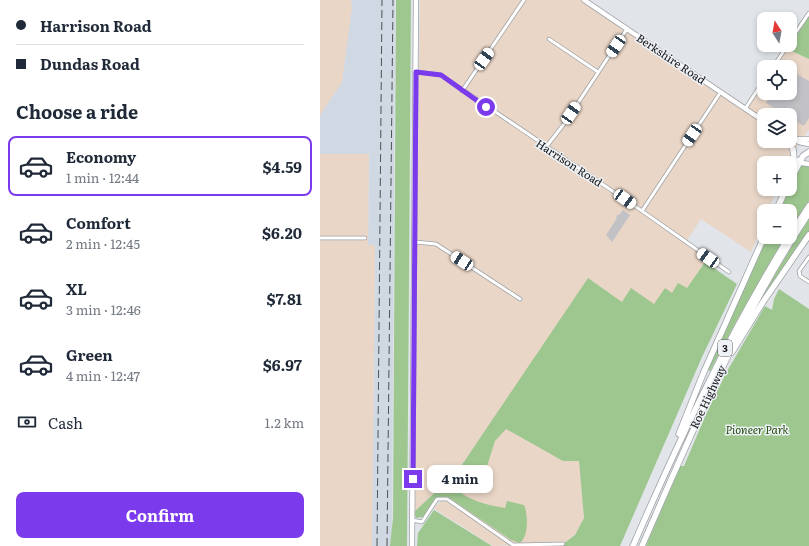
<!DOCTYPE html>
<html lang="en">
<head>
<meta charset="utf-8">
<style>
  :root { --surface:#fff; --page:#f6f6f7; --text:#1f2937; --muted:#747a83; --line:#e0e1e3; --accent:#7c3aed }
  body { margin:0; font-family:Literata,serif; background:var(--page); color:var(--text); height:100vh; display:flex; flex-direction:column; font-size:15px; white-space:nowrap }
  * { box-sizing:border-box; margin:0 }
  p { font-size:13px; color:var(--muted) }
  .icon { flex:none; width:22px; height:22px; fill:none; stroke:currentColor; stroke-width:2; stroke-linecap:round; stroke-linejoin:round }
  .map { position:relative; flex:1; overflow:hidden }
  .sheet { display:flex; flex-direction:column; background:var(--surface); width:320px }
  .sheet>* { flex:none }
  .guide { display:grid; align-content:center; height:88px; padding:0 16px; background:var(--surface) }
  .needle { width:26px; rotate:349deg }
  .controls { position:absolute; left:437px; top:12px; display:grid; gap:8px }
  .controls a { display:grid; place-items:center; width:40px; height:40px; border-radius:8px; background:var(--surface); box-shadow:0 2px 6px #0003; font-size:20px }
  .end { position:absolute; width:18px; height:18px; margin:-9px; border:5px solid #7c3aed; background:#fff; box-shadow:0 0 0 2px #fff }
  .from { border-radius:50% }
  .bubble { position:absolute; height:28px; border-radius:8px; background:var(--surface); box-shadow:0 2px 6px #0003; font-size:13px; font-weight:700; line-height:28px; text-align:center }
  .car { position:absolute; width:12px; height:24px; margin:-12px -6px; border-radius:5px; box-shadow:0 0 3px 1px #0007; background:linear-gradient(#fff 24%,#345 0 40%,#fff 0 76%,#345 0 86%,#fff 0) }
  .guide b { display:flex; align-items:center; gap:14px; height:38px; font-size:15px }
  .guide b+b { border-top:1px solid var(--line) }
  .guide i { width:10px; height:10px; background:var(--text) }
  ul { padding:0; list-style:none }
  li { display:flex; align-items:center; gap:12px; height:60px; margin:0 8px 6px; padding:0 8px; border:2px solid transparent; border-radius:8px }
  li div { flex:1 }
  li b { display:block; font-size:15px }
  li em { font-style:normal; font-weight:700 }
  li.current { border-color:var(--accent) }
  li>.icon { width:36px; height:36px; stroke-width:1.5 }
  h2 { padding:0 16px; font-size:18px; line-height:48px }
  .pay { display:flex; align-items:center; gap:10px; height:44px; padding:0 16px; font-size:15px }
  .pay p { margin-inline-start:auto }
  .cta { display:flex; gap:8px; margin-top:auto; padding:8px 16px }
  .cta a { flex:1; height:46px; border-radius:8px; background:var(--accent); color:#fff; font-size:16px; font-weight:700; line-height:46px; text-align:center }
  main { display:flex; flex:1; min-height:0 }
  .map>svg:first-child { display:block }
  .built { fill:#d0d8e3 }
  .industrial { fill:#e9d6c7; fill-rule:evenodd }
  .green { fill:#9ec790 }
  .building { fill:#c2c1c6 }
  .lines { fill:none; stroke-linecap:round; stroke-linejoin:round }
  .minor-casing { stroke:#9ea2a6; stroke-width:4.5 }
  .secondary-casing { stroke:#9ea2a6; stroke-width:6 }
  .motorway-casing { stroke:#9ea2a6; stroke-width:7 }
  .minor { stroke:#fff; stroke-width:3 }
  .secondary { stroke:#fff; stroke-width:4.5 }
  .motorway { stroke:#fff; stroke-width:5.5 }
  .rail { stroke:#4f5153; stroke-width:1; stroke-dasharray:8 4; stroke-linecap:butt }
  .route { stroke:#7c3aed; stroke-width:5 }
  .labels { text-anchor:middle; stroke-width:3; stroke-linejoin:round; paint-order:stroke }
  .shield { fill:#eef2f6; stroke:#555758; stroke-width:1 }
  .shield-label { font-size:10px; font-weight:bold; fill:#131415 }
  .street-label { font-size:11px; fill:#131415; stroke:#eef2f6 }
  .park-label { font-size:11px; font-style:italic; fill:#204a0a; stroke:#eef2f6 }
</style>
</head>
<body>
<main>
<section class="sheet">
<div class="guide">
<b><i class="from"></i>Harrison Road</b>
<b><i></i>Dundas Road</b>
</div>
<h2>Choose a ride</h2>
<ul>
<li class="current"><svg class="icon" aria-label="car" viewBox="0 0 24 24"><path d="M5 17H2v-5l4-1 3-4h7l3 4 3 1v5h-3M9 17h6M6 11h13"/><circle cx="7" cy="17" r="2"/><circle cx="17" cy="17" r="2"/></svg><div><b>Economy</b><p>1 min · 12:44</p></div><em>$4.59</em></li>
<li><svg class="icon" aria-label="car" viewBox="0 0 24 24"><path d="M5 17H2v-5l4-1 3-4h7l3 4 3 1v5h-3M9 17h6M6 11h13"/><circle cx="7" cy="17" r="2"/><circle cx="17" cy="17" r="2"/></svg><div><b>Comfort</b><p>2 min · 12:45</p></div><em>$6.20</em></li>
<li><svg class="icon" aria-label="car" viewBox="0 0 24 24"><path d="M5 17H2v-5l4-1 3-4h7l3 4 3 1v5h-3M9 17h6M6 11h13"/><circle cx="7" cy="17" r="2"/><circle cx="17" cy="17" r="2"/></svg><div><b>XL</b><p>3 min · 12:46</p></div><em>$7.81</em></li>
<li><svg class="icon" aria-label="car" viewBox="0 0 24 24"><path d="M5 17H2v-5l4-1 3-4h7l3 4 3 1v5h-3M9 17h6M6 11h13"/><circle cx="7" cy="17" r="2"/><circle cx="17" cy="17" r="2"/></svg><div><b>Green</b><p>4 min · 12:47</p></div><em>$6.97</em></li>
</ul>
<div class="pay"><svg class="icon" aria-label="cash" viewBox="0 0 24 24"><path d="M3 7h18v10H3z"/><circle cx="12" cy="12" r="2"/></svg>Cash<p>1.2 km</p></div>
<div class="cta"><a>Confirm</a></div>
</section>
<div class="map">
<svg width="489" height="546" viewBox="0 0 489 546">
  <rect width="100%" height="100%" fill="#e1e4e9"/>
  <path class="built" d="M31 0H75L72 530 70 546H52L55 245H48L49 154H0V115L22 82Z"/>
  <path class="industrial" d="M0 0H31L32 7 22 82 0 115Z
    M100 0H267L426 107 444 80V93H470V67H453L465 48 489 59V130L475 148 468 163H444V189H457L448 211H444V221L431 252 381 219 366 242 388 258 367 288 352 293 335 304 302 302 268 279 129 484 123 485 94 512ZM444 115H470V141H444Z
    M0 154H49L48 245H55L52 546H0Z
    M186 428 259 461 264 518 255 535 243 544 173 546 113 508 131 494 142 477 152 482 166 465 175 441Z"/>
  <path class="green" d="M76 0H91L87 546H70L73 518Z
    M489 13V59L465 48 470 45V41Z
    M480 165 489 166V201L470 230V211H459Z
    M489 217V234L424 327Z
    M446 237H465L417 320 390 371 386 369Z
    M385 262 417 284 382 357 300 546H224L243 544 255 535 264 518 259 461H243L186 429 175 441 161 485 142 477 135 488C149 501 167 505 185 508L187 501 204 505C208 514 209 536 200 543L191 540 131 499C115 491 112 506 103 517L96 518 94 512 123 485 129 484 268 278 302 302 311 288 334 304 345 288 352 293 358 283 367 288Z
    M459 289 489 309V546H326L360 466H364L387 412 406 373 445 306 452 310 454 299Z
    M114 510 172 546H97L98 533Z"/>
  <path class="building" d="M470 70 489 81V118L484 126 470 118V115H465L446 103 452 93H470Z
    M303 210 310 215 292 242 286 235 297 218 296 217 298 214 299 215Z"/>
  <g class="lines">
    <g class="minor-casing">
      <path id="minor" d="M229 39 278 72
        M470 41 489 13
        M453 67 468 45
        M96 72 121 75 322 211 400 93
        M142 91 204 0
        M425 109 444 80
        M226 147 244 124 307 29
        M322 211 409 272
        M0 238H45
        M95 242 116 244 200 299
        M489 257 479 271 480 276 489 282
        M92 520 102 522 117 499H127L193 545 243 544"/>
    </g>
    <g class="secondary-casing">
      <path id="secondary" d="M264 0 436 116 444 120
        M470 136 479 142 489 144
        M475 139H489
        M468 141 474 152
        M478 160 482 163 489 164
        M92 546 96 0"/>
    </g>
    <g class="motorway-casing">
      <path id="motorway" d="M471 174 474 159 473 149
        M470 181 483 156 489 152
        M456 211 466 189
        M470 235 489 206
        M412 352 443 302 489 235
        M359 434 383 374 444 237
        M313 546C359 440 408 336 469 237
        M322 546C372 432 420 317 489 213"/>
    </g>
    <use href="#minor" class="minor"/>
    <use href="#secondary" class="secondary"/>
    <use href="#motorway" class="motorway"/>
    <path class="rail" d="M57 546 62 0
      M67 546 73 0"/>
  </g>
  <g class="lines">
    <path class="route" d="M93 479 96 72 121 75 166 107"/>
  </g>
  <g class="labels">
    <rect class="shield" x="398" y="340" width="14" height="16" rx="3"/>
    <g class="shield-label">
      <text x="405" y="352">3</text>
    </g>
    <g class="street-label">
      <text transform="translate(351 59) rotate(34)" y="4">Berkshire Road</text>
      <text transform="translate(249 163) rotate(33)" y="4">Harrison Road</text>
      <text transform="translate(388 397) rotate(-65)" y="4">Roe Highway</text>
    </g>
    <g class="park-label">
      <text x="437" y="434">Pioneer Park</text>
    </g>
  </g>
</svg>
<div class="controls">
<a><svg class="needle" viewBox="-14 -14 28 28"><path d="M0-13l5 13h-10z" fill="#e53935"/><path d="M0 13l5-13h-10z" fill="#747a83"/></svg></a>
<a><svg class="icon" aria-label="locate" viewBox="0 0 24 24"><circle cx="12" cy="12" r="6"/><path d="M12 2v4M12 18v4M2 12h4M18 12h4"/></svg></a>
<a><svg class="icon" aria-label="layers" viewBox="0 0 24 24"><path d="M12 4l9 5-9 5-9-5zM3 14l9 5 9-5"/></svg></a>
<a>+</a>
<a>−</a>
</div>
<i class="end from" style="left:166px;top:107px"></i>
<i class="end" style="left:93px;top:479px"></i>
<div class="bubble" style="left:107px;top:465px;width:66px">4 min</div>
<i class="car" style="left:296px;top:46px;rotate:214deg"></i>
<i class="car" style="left:164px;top:59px;rotate:35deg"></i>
<i class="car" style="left:251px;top:113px;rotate:34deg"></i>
<i class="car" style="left:372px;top:135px;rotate:214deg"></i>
<i class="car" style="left:305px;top:199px;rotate:125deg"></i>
<i class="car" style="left:388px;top:258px;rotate:305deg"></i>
<i class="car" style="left:142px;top:261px;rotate:303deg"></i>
</div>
</main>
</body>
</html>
